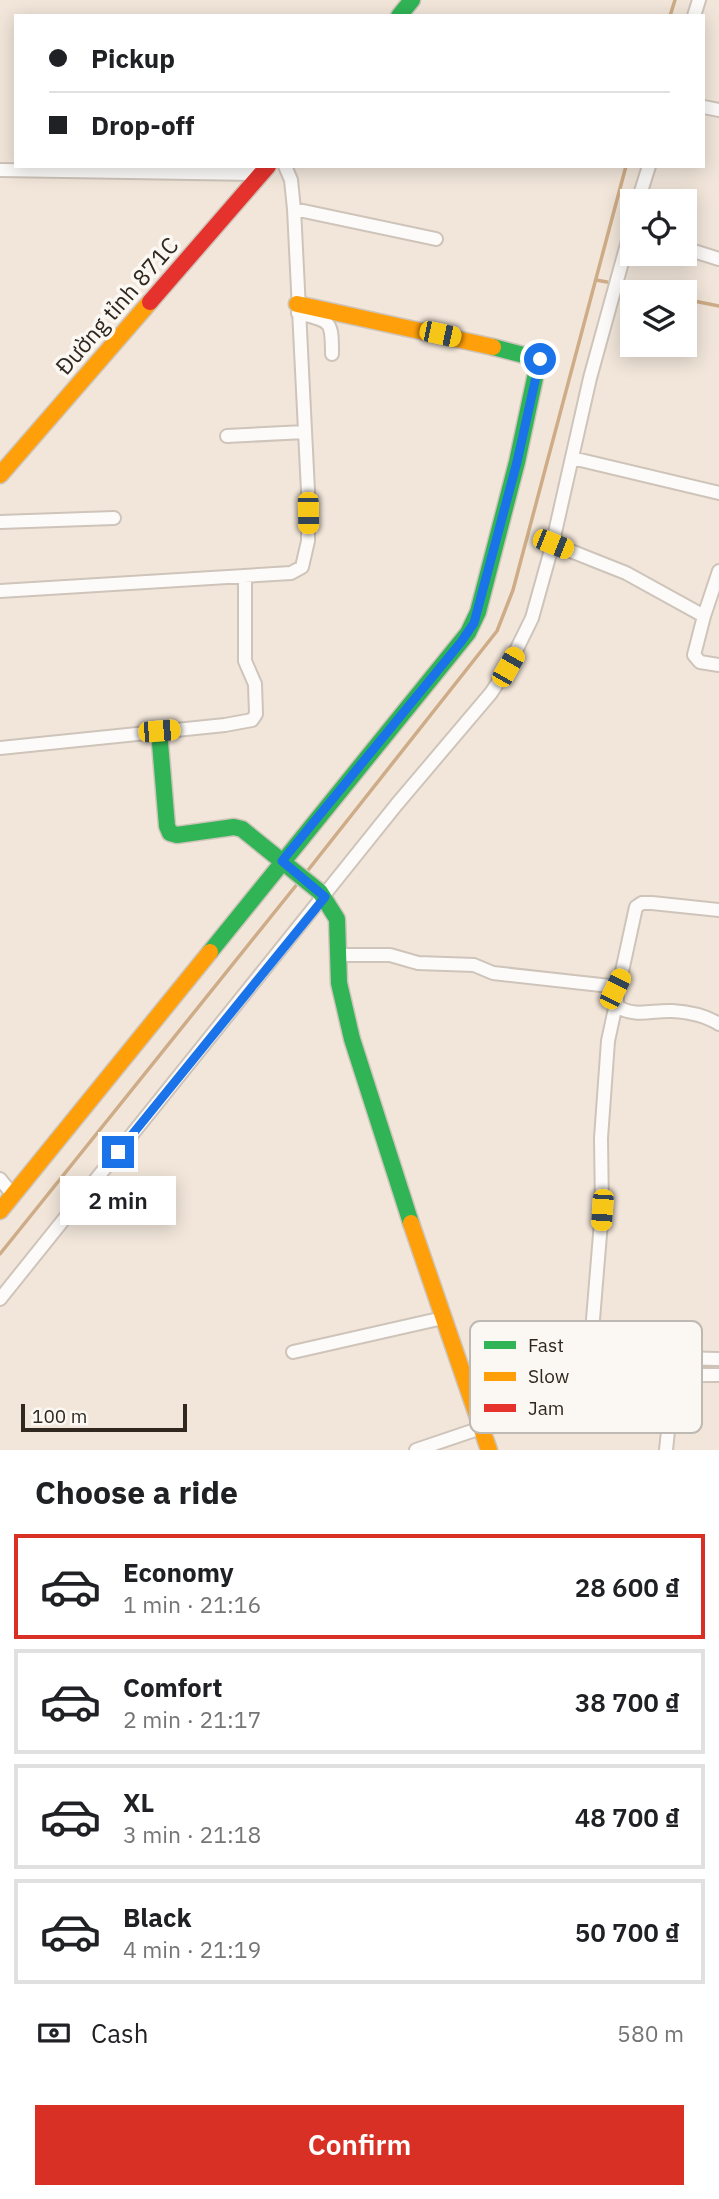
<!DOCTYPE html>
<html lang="en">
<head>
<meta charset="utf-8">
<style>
  :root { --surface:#fff; --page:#f6f6f6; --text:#202124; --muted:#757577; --line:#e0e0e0; --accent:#d93025 }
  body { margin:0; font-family:"IBM Plex Sans",sans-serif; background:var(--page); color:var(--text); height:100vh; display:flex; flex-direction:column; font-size:26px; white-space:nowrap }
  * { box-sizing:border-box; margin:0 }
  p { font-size:23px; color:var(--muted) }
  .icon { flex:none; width:38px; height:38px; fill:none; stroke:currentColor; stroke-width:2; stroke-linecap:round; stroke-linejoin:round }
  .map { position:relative; height:1450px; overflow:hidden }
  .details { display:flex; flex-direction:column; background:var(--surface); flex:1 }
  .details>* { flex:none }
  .banner { position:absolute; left:14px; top:14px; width:691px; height:154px; border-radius:0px; box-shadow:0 4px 18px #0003; display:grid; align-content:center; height:154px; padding:0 35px; background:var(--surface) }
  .buttons { position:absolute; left:620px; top:189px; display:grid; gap:14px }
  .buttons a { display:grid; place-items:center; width:77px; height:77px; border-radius:0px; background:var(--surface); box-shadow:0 4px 18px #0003; font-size:35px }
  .scale { position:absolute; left:21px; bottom:18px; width:166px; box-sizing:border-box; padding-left:7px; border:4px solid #30281f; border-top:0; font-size:19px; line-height:24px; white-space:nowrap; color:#30281f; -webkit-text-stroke:5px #fbf7f2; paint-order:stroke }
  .end { position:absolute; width:32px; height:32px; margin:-16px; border:9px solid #1a73e8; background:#fff; box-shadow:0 0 0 4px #fff }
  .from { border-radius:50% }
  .bubble { position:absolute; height:49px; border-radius:0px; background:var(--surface); box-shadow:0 4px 18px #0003; font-size:23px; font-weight:600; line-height:49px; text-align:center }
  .car { position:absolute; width:21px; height:42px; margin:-21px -10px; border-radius:9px; box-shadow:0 0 5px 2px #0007; background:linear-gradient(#f5c518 24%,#345 0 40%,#f5c518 0 76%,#345 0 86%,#f5c518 0) }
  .banner b { display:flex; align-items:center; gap:24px; height:66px; font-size:26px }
  .banner b+b { border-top:2px solid var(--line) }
  .banner i { width:18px; height:18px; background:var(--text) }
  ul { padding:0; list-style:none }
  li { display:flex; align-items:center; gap:21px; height:105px; margin:0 14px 10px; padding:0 21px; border:4px solid var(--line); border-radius:0px }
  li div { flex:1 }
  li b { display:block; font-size:26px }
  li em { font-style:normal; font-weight:600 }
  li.selected { border-color:var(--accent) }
  li>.icon { width:63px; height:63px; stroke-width:1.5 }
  h2 { padding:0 35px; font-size:32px; line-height:84px }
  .pay { display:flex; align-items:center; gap:18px; height:77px; padding:0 35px; font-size:26px }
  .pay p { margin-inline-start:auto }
  .cta { display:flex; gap:14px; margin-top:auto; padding:14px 35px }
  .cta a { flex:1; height:80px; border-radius:0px; background:var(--accent); color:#fff; font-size:28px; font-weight:600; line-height:80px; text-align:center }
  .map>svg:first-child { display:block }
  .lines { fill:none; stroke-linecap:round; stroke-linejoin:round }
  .stream { stroke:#ceac87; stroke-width:3.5 }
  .street-casing { stroke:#cec4ba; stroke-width:16 }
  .fast-casing { stroke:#cec4ba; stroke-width:19 }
  .slow-casing { stroke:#cec4ba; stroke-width:19 }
  .jam-casing { stroke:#cec4ba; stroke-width:19 }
  .street { stroke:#fdfbf9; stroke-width:12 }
  .fast { stroke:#30b455; stroke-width:16 }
  .slow { stroke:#ff9f0a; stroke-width:16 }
  .jam { stroke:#e5322d; stroke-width:16 }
  .route { stroke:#1a73e8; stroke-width:9 }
  .labels { text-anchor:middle; stroke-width:7; stroke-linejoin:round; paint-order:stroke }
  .street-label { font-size:23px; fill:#30281f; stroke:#fbf7f2 }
  .key { fill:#fbf7f2; stroke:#beb9b3; stroke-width:2 }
  .key-label { font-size:19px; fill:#30281f }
</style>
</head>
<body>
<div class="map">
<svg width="719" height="1450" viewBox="0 0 719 1450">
  <rect width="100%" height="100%" fill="#f2e6da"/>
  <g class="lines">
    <path class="stream" d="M670 16 675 0
      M596 280 607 282
      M625 286 654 292
      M684 299 719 306
      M305 874 497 631 513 590 626 166
      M0 1254 298 883
      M557 1363 719 1367
      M478 1379 518 1364"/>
    <g class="street-casing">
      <path id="street" d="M694 16 699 0
        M704 107 719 110
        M0 170 262 174
        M638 201 649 166
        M294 209 436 239
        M684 248 719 259
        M298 313C331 322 332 319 332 354
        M227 436 305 432
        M572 458 719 493
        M0 522 114 518
        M553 544 626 573 704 616
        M719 571 704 616 694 655 700 662 719 665
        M0 591 291 573 302 567 308 541V491L294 209 291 180 285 166
        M0 748 225 725 252 720 256 714 255 684 245 661V576
        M337 955H390L418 963 474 965 493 973 610 986 617 993V1006C634 1018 653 1010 672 1011 689 1012 705 1015 719 1024
        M615 989 621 976 636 907 642 903H652L719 910
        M0 1179 13 1195
        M0 1299 397 804 491 693 508 667 532 618 551 550 590 378 632 226
        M293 1352 443 1318
        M590 1356 602 1210 601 1138 608 1041 616 1004
        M464 1376 504 1359 590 1356 719 1359
        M469 1390 524 1376 719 1375
        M416 1450 481 1428
        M666 1450 674 1373"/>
    </g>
    <g class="fast-casing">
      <path id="fast" d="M399 16 412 0
        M159 731 167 826 170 833 177 835 234 827 242 829 320 892 337 919 339 983 352 1039 411 1223
        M210 952 468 633 478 612 517 462 539 359 493 347"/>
    </g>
    <g class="slow-casing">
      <path id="slow" d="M297 304 493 347
        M0 475 150 302
        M0 1211 210 952
        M411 1223 489 1450"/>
    </g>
    <g class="jam-casing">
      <path id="jam" d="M150 302 268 166"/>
    </g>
    <use href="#street" class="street"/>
    <use href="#fast" class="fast"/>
    <use href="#slow" class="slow"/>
    <use href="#jam" class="jam"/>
  </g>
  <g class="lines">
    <path class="route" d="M118 1152 325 897 282 861 461 642 474 623 517 462 540 359"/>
  </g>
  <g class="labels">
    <g class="street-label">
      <text transform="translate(117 306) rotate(-49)" y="8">Đường tỉnh 871C</text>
    </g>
  </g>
  <rect x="470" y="1321" width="232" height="112" rx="10" class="key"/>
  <rect x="484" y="1341" width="32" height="8" fill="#30b455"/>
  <rect x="484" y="1372" width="32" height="9" fill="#ff9f0a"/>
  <rect x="484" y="1404" width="32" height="8" fill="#e5322d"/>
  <g class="key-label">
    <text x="528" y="1352">Fast</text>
    <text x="528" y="1383">Slow</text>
    <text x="528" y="1415">Jam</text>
  </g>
</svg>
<div class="buttons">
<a><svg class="icon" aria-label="locate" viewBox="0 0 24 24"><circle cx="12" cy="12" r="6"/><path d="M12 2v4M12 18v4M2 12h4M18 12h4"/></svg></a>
<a><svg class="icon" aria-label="layers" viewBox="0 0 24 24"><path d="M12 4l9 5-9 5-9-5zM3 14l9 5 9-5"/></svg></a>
</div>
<div class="scale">100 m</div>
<i class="end from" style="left:540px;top:359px"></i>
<i class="end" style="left:118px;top:1152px"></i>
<div class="bubble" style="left:60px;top:1176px;width:116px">2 min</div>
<i class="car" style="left:440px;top:334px;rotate:102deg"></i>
<i class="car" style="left:308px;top:513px;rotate:179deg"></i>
<i class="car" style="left:553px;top:544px;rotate:112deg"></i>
<i class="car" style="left:508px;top:667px;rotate:30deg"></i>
<i class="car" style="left:159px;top:731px;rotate:85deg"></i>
<i class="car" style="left:615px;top:989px;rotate:26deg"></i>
<i class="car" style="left:602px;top:1210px;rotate:184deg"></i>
<div class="banner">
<b><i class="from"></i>Pickup</b>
<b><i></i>Drop-off</b>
</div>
</div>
<section class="details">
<h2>Choose a ride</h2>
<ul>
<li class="selected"><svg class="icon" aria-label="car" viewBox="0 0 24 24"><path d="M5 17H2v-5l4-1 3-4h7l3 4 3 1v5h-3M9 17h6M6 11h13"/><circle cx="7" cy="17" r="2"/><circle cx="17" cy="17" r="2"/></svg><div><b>Economy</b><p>1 min · 21:16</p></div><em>28 600 ₫</em></li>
<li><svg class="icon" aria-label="car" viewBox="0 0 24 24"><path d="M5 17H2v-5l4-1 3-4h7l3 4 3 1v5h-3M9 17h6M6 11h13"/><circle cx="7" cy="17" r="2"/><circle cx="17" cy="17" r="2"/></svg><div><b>Comfort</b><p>2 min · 21:17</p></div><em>38 700 ₫</em></li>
<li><svg class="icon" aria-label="car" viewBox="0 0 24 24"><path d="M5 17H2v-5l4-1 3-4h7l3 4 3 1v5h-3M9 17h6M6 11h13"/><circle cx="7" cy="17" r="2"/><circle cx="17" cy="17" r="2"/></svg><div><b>XL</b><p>3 min · 21:18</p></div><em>48 700 ₫</em></li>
<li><svg class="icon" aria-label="car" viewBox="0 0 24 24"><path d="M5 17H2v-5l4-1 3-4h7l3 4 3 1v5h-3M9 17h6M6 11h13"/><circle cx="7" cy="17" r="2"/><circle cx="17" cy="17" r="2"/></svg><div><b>Black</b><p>4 min · 21:19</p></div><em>50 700 ₫</em></li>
</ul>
<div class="pay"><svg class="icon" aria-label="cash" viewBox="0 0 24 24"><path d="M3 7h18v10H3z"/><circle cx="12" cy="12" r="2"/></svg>Cash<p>580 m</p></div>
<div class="cta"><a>Confirm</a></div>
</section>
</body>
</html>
